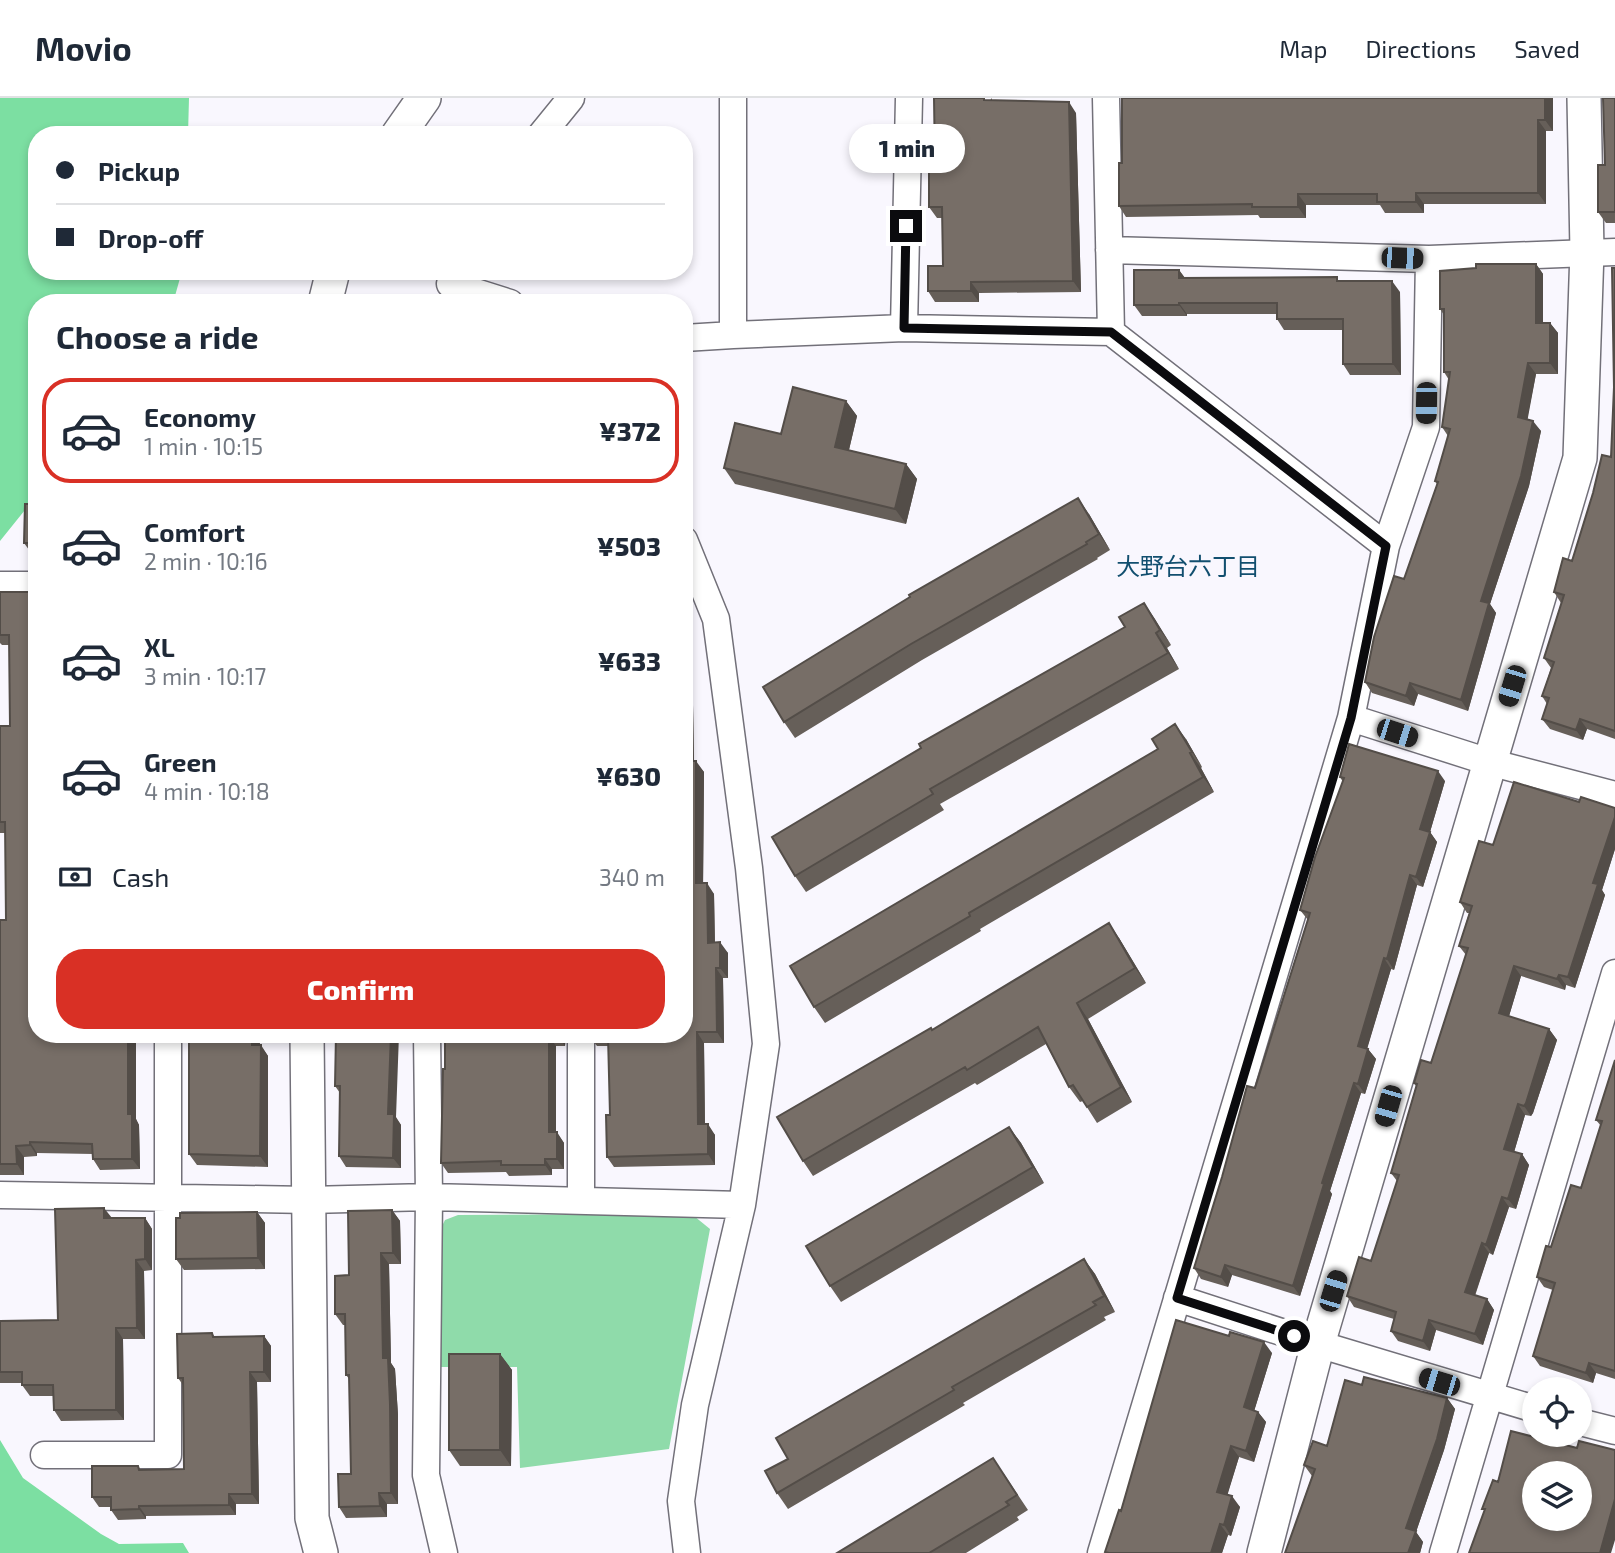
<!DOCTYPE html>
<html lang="en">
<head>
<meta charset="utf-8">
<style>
  :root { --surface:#fff; --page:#f6f6f7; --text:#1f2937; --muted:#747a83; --line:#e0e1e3; --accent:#d93025 }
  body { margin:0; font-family:"Exo 2","Noto Sans JP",sans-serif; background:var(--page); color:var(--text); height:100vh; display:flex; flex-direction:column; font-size:26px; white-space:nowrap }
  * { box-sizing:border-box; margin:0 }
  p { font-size:23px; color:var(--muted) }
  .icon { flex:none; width:38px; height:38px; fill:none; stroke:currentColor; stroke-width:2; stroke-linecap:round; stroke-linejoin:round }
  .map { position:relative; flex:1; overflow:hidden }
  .details { position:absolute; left:28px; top:196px; width:665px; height:749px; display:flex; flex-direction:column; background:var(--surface); border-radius:28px; box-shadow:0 4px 10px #0003 }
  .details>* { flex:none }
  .guide { position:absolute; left:28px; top:28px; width:665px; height:154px; border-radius:28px; box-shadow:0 4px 10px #0003; display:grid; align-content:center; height:154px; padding:0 28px; background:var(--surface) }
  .fabs { position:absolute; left:1522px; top:1279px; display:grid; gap:14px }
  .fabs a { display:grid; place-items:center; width:70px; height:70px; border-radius:50%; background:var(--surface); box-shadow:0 4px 10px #0003; font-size:35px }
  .end { position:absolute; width:32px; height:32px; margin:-16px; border:9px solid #0b0b0e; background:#fff; box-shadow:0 0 0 4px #fff }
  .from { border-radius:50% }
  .bubble { position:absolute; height:49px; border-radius:24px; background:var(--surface); box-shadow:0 4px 10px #0003; font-size:23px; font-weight:800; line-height:49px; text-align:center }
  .car { position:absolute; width:21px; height:42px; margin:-21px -10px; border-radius:9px; box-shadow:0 0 5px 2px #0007; background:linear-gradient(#222 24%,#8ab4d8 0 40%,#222 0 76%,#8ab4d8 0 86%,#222 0) }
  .guide b { display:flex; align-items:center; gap:24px; height:66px; font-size:26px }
  .guide b+b { border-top:2px solid var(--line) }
  .guide i { width:18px; height:18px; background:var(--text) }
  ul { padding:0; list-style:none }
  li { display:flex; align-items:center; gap:21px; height:105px; margin:0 14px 10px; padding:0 14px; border:4px solid transparent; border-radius:28px }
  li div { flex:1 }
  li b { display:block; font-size:26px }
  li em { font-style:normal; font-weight:800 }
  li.active { border-color:var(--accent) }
  li>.icon { width:63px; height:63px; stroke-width:1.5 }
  h2 { padding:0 28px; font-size:32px; line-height:84px }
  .pay { display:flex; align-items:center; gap:18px; height:77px; padding:0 28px; font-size:26px }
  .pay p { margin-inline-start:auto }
  .button { display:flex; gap:14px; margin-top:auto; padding:14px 28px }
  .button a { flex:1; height:80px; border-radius:28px; background:var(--accent); color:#fff; font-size:28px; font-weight:800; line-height:80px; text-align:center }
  header { display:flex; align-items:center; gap:42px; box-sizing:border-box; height:98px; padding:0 35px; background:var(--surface); border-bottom:2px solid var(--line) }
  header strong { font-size:33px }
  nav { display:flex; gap:38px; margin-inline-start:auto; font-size:24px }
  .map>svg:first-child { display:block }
  .green { fill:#8fdbaa }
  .forest { fill:#7cdfa2 }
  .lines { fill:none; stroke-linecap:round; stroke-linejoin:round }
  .minor-casing { stroke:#727079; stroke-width:29 }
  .tertiary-casing { stroke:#727079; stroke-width:36 }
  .minor { stroke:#fff; stroke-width:26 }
  .tertiary { stroke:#fff; stroke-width:33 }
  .wall { fill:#665f59 }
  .shaded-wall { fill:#534d48 }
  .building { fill:#776e67; stroke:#534d48; stroke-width:2; fill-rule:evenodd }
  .route { stroke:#0b0b0e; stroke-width:9 }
  .labels { text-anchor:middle; stroke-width:7; stroke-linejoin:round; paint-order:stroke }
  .neighbourhood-label { font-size:24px; fill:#124f6f; stroke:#f9f7fe }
</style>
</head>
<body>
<header>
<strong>Movio</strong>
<nav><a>Map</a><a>Directions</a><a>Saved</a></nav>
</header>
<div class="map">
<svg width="1615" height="1455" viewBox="0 0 1615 1455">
  <rect width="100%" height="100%" fill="#f9f7fe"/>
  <path class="green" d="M683 1116 694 1118 710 1131 669 1351 520 1370 517 1269H440V1132L445 1122 458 1117Z"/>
  <path class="forest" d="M0 0H189L188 37H37V173H182L173 205H37V397L0 443Z
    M0 1342 23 1380 101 1436 119 1446 183 1445 189 1455H0Z"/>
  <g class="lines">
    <g class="minor-casing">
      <path id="minor" d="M541 37 571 0
        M1109 152 1429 161 1615 154
        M450 186 510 205
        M904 230 1111 234 1106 0
        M1111 234 1386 448 1426 329 1429 161
        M733 237 904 230 909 0
        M684 240 733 237V0
        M684 442 716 521 749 770 766 946 742 1107 695 1307 681 1403 687 1455
        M0 487H37
        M1351 620 1489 664 1615 697
        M427 936 429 1099 426 1377 444 1455
        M0 1097 309 1102 429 1099 742 1107
        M581 1102V936
        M1177 1200 1318 1246 1535 1311
        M1580 1324 1615 1333
        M44 1357H168V936
        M1101 1455 1351 620 1386 448
        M1443 1455 1615 875"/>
    </g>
    <g class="tertiary-casing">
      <path id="tertiary" d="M398 37 424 0
        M325 205 333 173
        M307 936 312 1420 321 1455
        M1264 1455 1318 1246 1580 360 1587 153 1584 0"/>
    </g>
    <use href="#minor" class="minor"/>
    <use href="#tertiary" class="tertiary"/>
  </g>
  <path class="wall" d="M992 0V2L1076 15 1081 194 979 195V204H935L928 193 943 168 942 120H937L929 109 935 65Z
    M1553 0V33H1546V106H1424V115H1385L1380 107H1306V120H1260L1258 117 1126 119 1119 108Z
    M1615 0V125H1606L1598 114Z
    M1536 166 1543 176V225H1550L1558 235V276H1536L1527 321 1541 333 1529 388 1490 506 1496 515 1468 613 1418 596 1414 608 1372 595 1365 584 1404 481 1437 386 1435 383 1448 338 1442 329 1449 282 1444 274V217L1440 211Z
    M1615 170V641L1587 631 1583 642 1550 631 1542 621 1547 606 1542 598 1551 570 1544 560 1561 505 1554 494 1572 463 1611 359 1614 289Z
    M1179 172 1185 180 1340 183 1400 194 1401 277H1350L1343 266V232H1284L1277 221V216H1187V218H1142L1134 207Z
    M846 303 857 318 849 352 906 366 917 381 906 426 735 386 724 370 781 336Z
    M37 406V456H32L24 445Z
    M1089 416 1110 452 1097 460 1098 461 922 562 795 640 784 624Z
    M0 494 136 1021 139 1027 140 1071 100 1072 93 1061V1056L37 1055V1058L24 1059V1077H0V822H6L5 735H0V628H10L9 547H2L0 545Z
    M1144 505 1171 547 1167 550 1179 571 940 706 944 712 806 794 795 778 1125 529Z
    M685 537 686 597 693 607 694 663 704 674 703 785 714 796 715 844 728 855V880H723L724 945H704L705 1026 715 1037V1067L614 1069 607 1059 610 1017 609 948H597L589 938 684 936Z
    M1186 641 1202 669 1201 670 1214 694 980 831 981 833 825 925 814 909Z
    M1340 679 1445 683 1430 734 1437 744 1423 789 1417 787 1394 872 1391 871 1367 950 1376 961 1365 996 1361 995 1330 1093 1332 1096 1300 1198 1232 1177 1228 1189 1201 1181 1194 1170 1255 990 1308 822 1300 812 1343 684Z
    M1579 704 1615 710V751L1602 792 1605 797 1575 890 1566 887 1565 892 1521 878 1509 918 1549 931 1557 942 1533 1015 1531 1018 1525 1017 1514 1054 1522 1056 1529 1067 1516 1111 1509 1109 1493 1157 1489 1155 1475 1198 1487 1201 1494 1212 1483 1247 1436 1232 1430 1253 1398 1243 1391 1233 1394 1221 1354 1209 1347 1198 1371 1163 1397 1083 1391 1075 1416 988 1414 985 1431 965 1466 857 1459 848 1469 815H1467L1460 804 1493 747Z
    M1119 840 1146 885 1088 921 1132 1004 1097 1025 1083 1003 1080 1004 1069 989 1046 946 977 987 975 985 813 1078 803 1063 932 932Z
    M189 936H260V947L268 958V1069L197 1067 189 1056Z
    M336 936 401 1027V1070L346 1069 339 1058 340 995 335 988Z
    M445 936H566L565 948H556V1034L564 1045V1071H552V1077L509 1078 506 1074 448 1075 441 1065 445 971Z
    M1615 962V1281L1596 1275 1593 1285 1540 1268 1533 1258 1553 1192 1544 1189 1537 1179 1581 1090 1601 1028 1596 1022Z
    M1009 1029 1021 1045 1044 1085 841 1204 830 1188Z
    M392 1112 400 1123 401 1166H389L391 1265 395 1271 398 1317V1406H387V1419L346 1420 339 1409 351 1376 350 1282 346 1277 345 1227H343L335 1216 349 1177Z
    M257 1114 265 1125V1171L184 1172 176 1161Z
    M112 1120H145L152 1131V1172L144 1173 145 1241H123L124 1322 61 1323 54 1312 53 1298H30L22 1287V1285H0V1223L58 1222Z
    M1084 1161 1095 1176 1115 1214 1104 1219 1106 1222 963 1305 965 1307 788 1411 777 1395 788 1361Z
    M212 1235 215 1239 264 1238 271 1248V1284H257L259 1406H236V1417L146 1418V1421L118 1422 111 1412V1409H99L92 1399 138 1368 141 1372 184 1371 183 1287 178 1280Z
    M1229 1238 1272 1255 1254 1313 1258 1314 1266 1324 1254 1364 1239 1359 1227 1397 1240 1409 1231 1438 1228 1437 1222 1455H1106L1105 1454 1121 1413Z
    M500 1256 512 1272 511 1368H460L449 1352Z
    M1362 1287 1447 1300 1455 1311 1444 1352 1416 1434 1423 1444 1420 1455H1285L1312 1378 1304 1367 1327 1348Z
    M1004 1376 1028 1412 1017 1419 1019 1422 966 1455H837Z"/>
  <path class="shaded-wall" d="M1545 0H1553V33L1545 22Z
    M1069 4 1076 15 1081 194 1073 183Z
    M1538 22 1546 33V106L1538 95Z
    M1416 95 1424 106V115L1416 104Z
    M1298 96 1306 107V120L1298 109Z
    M1536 166 1543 176V235L1536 225Z
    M1179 172 1187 183 1179 180Z
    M1392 183 1400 194 1401 277 1393 266Z
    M971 184 979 195V204L971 193Z
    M1179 205 1187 216V218L1179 207Z
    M1550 225 1558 235V276L1550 265Z
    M1528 265 1536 276 1526 330 1518 319Z
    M846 303 857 318 846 364 835 349Z
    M1533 323 1541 333 1529 388 1490 506 1496 515 1468 613 1461 602 1481 503Z
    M906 366 917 381 906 426 895 411Z
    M1078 400 1089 416 1110 452 1099 436Z
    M1144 505 1155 521 1171 547 1160 532Z
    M684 535 685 537 686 597 693 607 694 674 687 663 684 605Z
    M1156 535 1167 550 1179 571 1168 555Z
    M1410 585 1418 596 1414 608 1406 598Z
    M1580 621 1587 631 1583 642 1576 632Z
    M1175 626 1186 641 1202 669 1192 654Z
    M1190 655 1201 670 1214 694 1203 679Z
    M696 663 704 674 703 796 696 785Z
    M1438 673 1445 683 1430 734 1437 744 1423 789 1416 779 1420 731Z
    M1615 719V751L1602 792 1605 797 1575 890 1568 879 1593 785Z
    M1410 777 1417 787 1394 872 1387 861Z
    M707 785 714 796 715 855 708 845Z
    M1109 825 1119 840 1146 885 1135 870Z
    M720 844 728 855V880L720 870Z
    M1384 860 1391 871 1365 958 1358 948Z
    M1514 868 1521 878 1507 925 1499 915Z
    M716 870 723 880 724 945 717 934Z
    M1559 877 1566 887 1565 892 1557 881Z
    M1077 905 1088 921 1132 1004 1121 989Z
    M1549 931 1557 942 1533 1015 1531 1018 1524 1008Z
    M697 934 704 945 705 1037 698 1026Z
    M128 936H136V1021L139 1027 140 1071 132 1061 128 1016Z
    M252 936H260L259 958 252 947Z
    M391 936H399L396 1019 401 1027V1070L393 1060 388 1016Z
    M558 936H566L565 948 558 938Z
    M549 938 556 948V1045L549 1034Z
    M261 947 268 958V1069L260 1058Z
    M1368 951 1376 961 1365 996 1358 986Z
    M1354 985 1361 995 1330 1093 1332 1096 1300 1198 1293 1188 1322 1085Z
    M1518 1006 1525 1017 1512 1061 1504 1051Z
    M708 1026 715 1037V1067L708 1056Z
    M1009 1029 1021 1045 1044 1085 1033 1069Z
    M557 1034 564 1045V1071L557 1061Z
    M30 1044 37 1055V1058L30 1047Z
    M16 1048 24 1059V1077L17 1066Z
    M1522 1056 1529 1067 1516 1111 1508 1101Z
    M545 1061 552 1071V1077L545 1067Z
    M1502 1099 1509 1109 1493 1157 1486 1147Z
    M104 1110 112 1120H104Z
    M392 1112 400 1123 401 1166 393 1155Z
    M257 1114 265 1125V1171L258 1160Z
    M145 1120 152 1131V1172L145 1161Z
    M1482 1145 1489 1155 1472 1205 1465 1194Z
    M381 1155 389 1166 391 1265 395 1271 398 1317V1406L391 1395 383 1260Z
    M1084 1161 1095 1176 1115 1214 1104 1198Z
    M136 1162 144 1173 145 1241 137 1230Z
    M1225 1167 1232 1177 1228 1189 1221 1179Z
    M1487 1201 1494 1212 1483 1247 1475 1236Z
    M1429 1222 1436 1232 1430 1253 1423 1243Z
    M116 1230 123 1241 124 1322 116 1312Z
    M264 1238 271 1248V1284L264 1274Z
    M1264 1244 1272 1255 1252 1320 1244 1309Z
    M500 1256 512 1272 511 1368 500 1352Z
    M1589 1265 1596 1275 1593 1285 1586 1275Z
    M250 1274 257 1284 259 1406 252 1396Z
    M1447 1300 1455 1311 1444 1352 1416 1434 1423 1444 1420 1455H1408L1406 1430Z
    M1258 1314 1266 1324 1254 1364 1246 1353Z
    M1231 1348 1239 1359 1225 1405 1217 1394Z
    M379 1395 387 1406V1419L380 1408Z
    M229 1396 236 1406V1417L229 1407Z
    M1232 1398 1240 1409 1231 1438 1224 1427Z
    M1615 1401V1442L1611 1455H1600Z
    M139 1408 146 1418V1421L139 1411Z
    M1220 1426 1228 1437 1222 1455H1211Z"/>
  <path class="building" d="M934 0H984V2L1069 4 1073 183 971 184V193H928V168H943L942 109H929V65H935Z
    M1122 0H1545V22H1538V95H1416V104H1377V96H1298V109H1252V106L1119 108V65H1122Z
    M1603 0H1615V114H1598V67H1605Z
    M1476 166H1536V225H1550V265H1528L1518 319 1533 323 1521 378 1481 503 1489 505 1461 602 1410 585 1406 598 1365 584 1374 539 1394 478 1404 481 1438 384 1435 383 1450 331 1442 329 1450 274H1444V211H1440V173L1476 170Z
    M1612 170H1615V633L1580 621 1576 632 1542 621 1549 600 1542 598 1554 564 1544 560 1564 497 1554 494 1563 460 1572 463 1593 395 1602 357 1611 359 1614 289Z
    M1134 172H1179V180L1337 179V183H1392L1393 266H1343V221H1277V205H1179V207H1134Z
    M793 289 846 303 835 349 906 366 895 411 724 370 735 325 781 336Z
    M1078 400 1099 436 1086 444 1087 446 911 546 784 624 763 589 910 499 909 497Z
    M25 406H37V445H24Z
    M0 494H37V936H128V1016H132V1061H93L92 1046 30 1044V1047L16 1048 17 1066H0V822H6L5 724H0V628H10L9 537H0Z
    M1144 505 1160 532 1156 535 1168 555 930 691 933 696 795 778 772 739 921 650 919 646 1125 529 1119 519Z
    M684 597H686L687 663H696V785H707L708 845 720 844V870H716L717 934H697L698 1026H708V1056L607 1059 606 1017H610L608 938H589V936H684Z
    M1175 626 1192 654 1190 655 1203 679 969 815 970 818 814 909 790 868 1158 651 1152 641Z
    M1349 646 1438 673 1420 731 1430 734 1416 779 1410 777 1387 861 1384 860 1358 948 1368 951 1358 986 1354 985 1322 1085 1324 1086 1293 1188 1225 1167 1221 1179 1194 1170 1222 1079 1247 988 1255 990 1310 815 1300 812 1315 759 1344 680 1340 679Z
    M1514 684 1579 704 1581 699 1615 710V719L1593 785 1598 786 1568 879 1559 877 1557 881 1514 868 1499 915 1549 931 1526 1005 1524 1008 1518 1006 1504 1051 1522 1056 1508 1101 1502 1099 1486 1147 1482 1145 1465 1194 1487 1201 1475 1236 1429 1222 1423 1243 1391 1233 1396 1214 1347 1198 1359 1159 1371 1163 1399 1077 1391 1075 1417 986 1414 985 1421 962 1431 965 1468 850 1459 848 1472 808 1460 804 1479 743 1493 747Z
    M1109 825 1135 870 1077 905 1121 989 1087 1009 1073 987 1069 989 1038 929 967 972 965 969 803 1063 777 1019 931 930 932 932Z
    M189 936H252V947H261L260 1058 189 1056Z
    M336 936H391L388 1016H394L393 1060 339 1058 340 988H335Z
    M445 936H558V938H549V1034H557V1061H545V1067H501V1063L441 1065 443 971H445Z
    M1615 962V1273L1589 1265 1586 1275 1533 1258 1555 1185 1537 1179 1546 1148 1551 1149 1571 1087 1581 1090 1602 1023 1596 1022Z
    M1009 1029 1033 1069 830 1188 806 1148Z
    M104 1110V1120H145V1161L136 1162 137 1230H116V1312H54L53 1287H22V1274H0V1223L58 1222 55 1111Z
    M392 1112 393 1155H381L383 1260H388L390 1306 391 1395H379L380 1408 339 1409 338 1376H351L349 1277H346L345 1216H335V1178L349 1177 348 1113Z
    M257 1114 258 1160 176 1161V1120H180V1115Z
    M1084 1161 1104 1198 1093 1204 1096 1207 952 1289 954 1292 777 1395 765 1373 788 1361 776 1340Z
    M1176 1222 1229 1238 1230 1234 1264 1244 1244 1309 1258 1314 1246 1353 1231 1348 1217 1394 1232 1398 1224 1427 1220 1426 1211 1455H1109L1105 1454 1119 1412 1121 1413Z
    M212 1235 213 1239 264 1238V1274H250L252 1396H229V1407L139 1408V1411L111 1412V1399H92V1368H138L139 1372 184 1371 183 1280H178L177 1236Z
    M449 1256H500V1352H449Z
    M1364 1279 1447 1300 1437 1341 1406 1430 1416 1433 1408 1455H1285L1315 1371 1304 1367 1313 1343 1327 1348 1345 1282 1362 1287Z
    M1511 1333 1577 1350 1579 1343 1615 1352V1401L1600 1455H1469L1485 1411H1482L1493 1382 1498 1384ZM1535 1376H1580V1421H1535Z
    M993 1360 1017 1397 1006 1404 1009 1407 929 1455H837Z"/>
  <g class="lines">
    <path class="route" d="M906 128 904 230 1111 234 1386 448 1351 620 1177 1200 1294 1238"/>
  </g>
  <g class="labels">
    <g class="neighbourhood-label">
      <text x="1188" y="477">大野台六丁目</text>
    </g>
  </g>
</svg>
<div class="fabs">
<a><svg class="icon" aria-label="locate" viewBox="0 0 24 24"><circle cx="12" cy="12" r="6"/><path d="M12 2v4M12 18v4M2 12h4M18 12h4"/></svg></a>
<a><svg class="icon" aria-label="layers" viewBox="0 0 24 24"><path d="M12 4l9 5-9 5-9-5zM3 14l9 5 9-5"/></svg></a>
</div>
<i class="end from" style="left:1294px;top:1238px"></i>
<i class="end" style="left:906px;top:128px"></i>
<div class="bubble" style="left:849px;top:26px;width:116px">1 min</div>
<i class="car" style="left:1402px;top:160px;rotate:92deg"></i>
<i class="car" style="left:1426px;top:305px;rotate:181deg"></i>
<i class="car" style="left:1512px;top:588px;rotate:197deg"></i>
<i class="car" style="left:1397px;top:635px;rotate:108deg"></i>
<i class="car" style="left:1388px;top:1008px;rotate:196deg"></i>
<i class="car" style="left:1333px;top:1193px;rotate:17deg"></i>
<i class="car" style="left:1439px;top:1284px;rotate:287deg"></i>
<div class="guide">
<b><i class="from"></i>Pickup</b>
<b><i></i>Drop-off</b>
</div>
<section class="details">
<h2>Choose a ride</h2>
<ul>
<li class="active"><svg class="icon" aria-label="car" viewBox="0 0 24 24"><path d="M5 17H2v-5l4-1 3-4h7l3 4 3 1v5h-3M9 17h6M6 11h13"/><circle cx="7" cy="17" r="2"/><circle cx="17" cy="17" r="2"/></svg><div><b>Economy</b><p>1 min · 10:15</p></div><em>¥372</em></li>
<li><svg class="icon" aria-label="car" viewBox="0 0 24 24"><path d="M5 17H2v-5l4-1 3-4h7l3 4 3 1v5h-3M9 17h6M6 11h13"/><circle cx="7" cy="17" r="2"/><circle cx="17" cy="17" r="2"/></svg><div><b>Comfort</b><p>2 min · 10:16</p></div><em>¥503</em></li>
<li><svg class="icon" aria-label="car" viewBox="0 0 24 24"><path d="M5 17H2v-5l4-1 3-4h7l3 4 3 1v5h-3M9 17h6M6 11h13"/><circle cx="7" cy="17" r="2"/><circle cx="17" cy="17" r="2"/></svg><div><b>XL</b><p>3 min · 10:17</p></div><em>¥633</em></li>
<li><svg class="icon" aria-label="car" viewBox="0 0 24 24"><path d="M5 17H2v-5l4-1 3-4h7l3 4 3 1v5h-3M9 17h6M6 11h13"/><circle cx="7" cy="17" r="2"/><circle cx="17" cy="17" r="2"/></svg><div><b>Green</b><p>4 min · 10:18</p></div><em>¥630</em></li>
</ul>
<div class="pay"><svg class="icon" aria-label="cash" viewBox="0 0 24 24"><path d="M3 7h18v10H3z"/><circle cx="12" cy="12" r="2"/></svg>Cash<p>340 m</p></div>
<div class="button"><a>Confirm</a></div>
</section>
</div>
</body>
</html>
